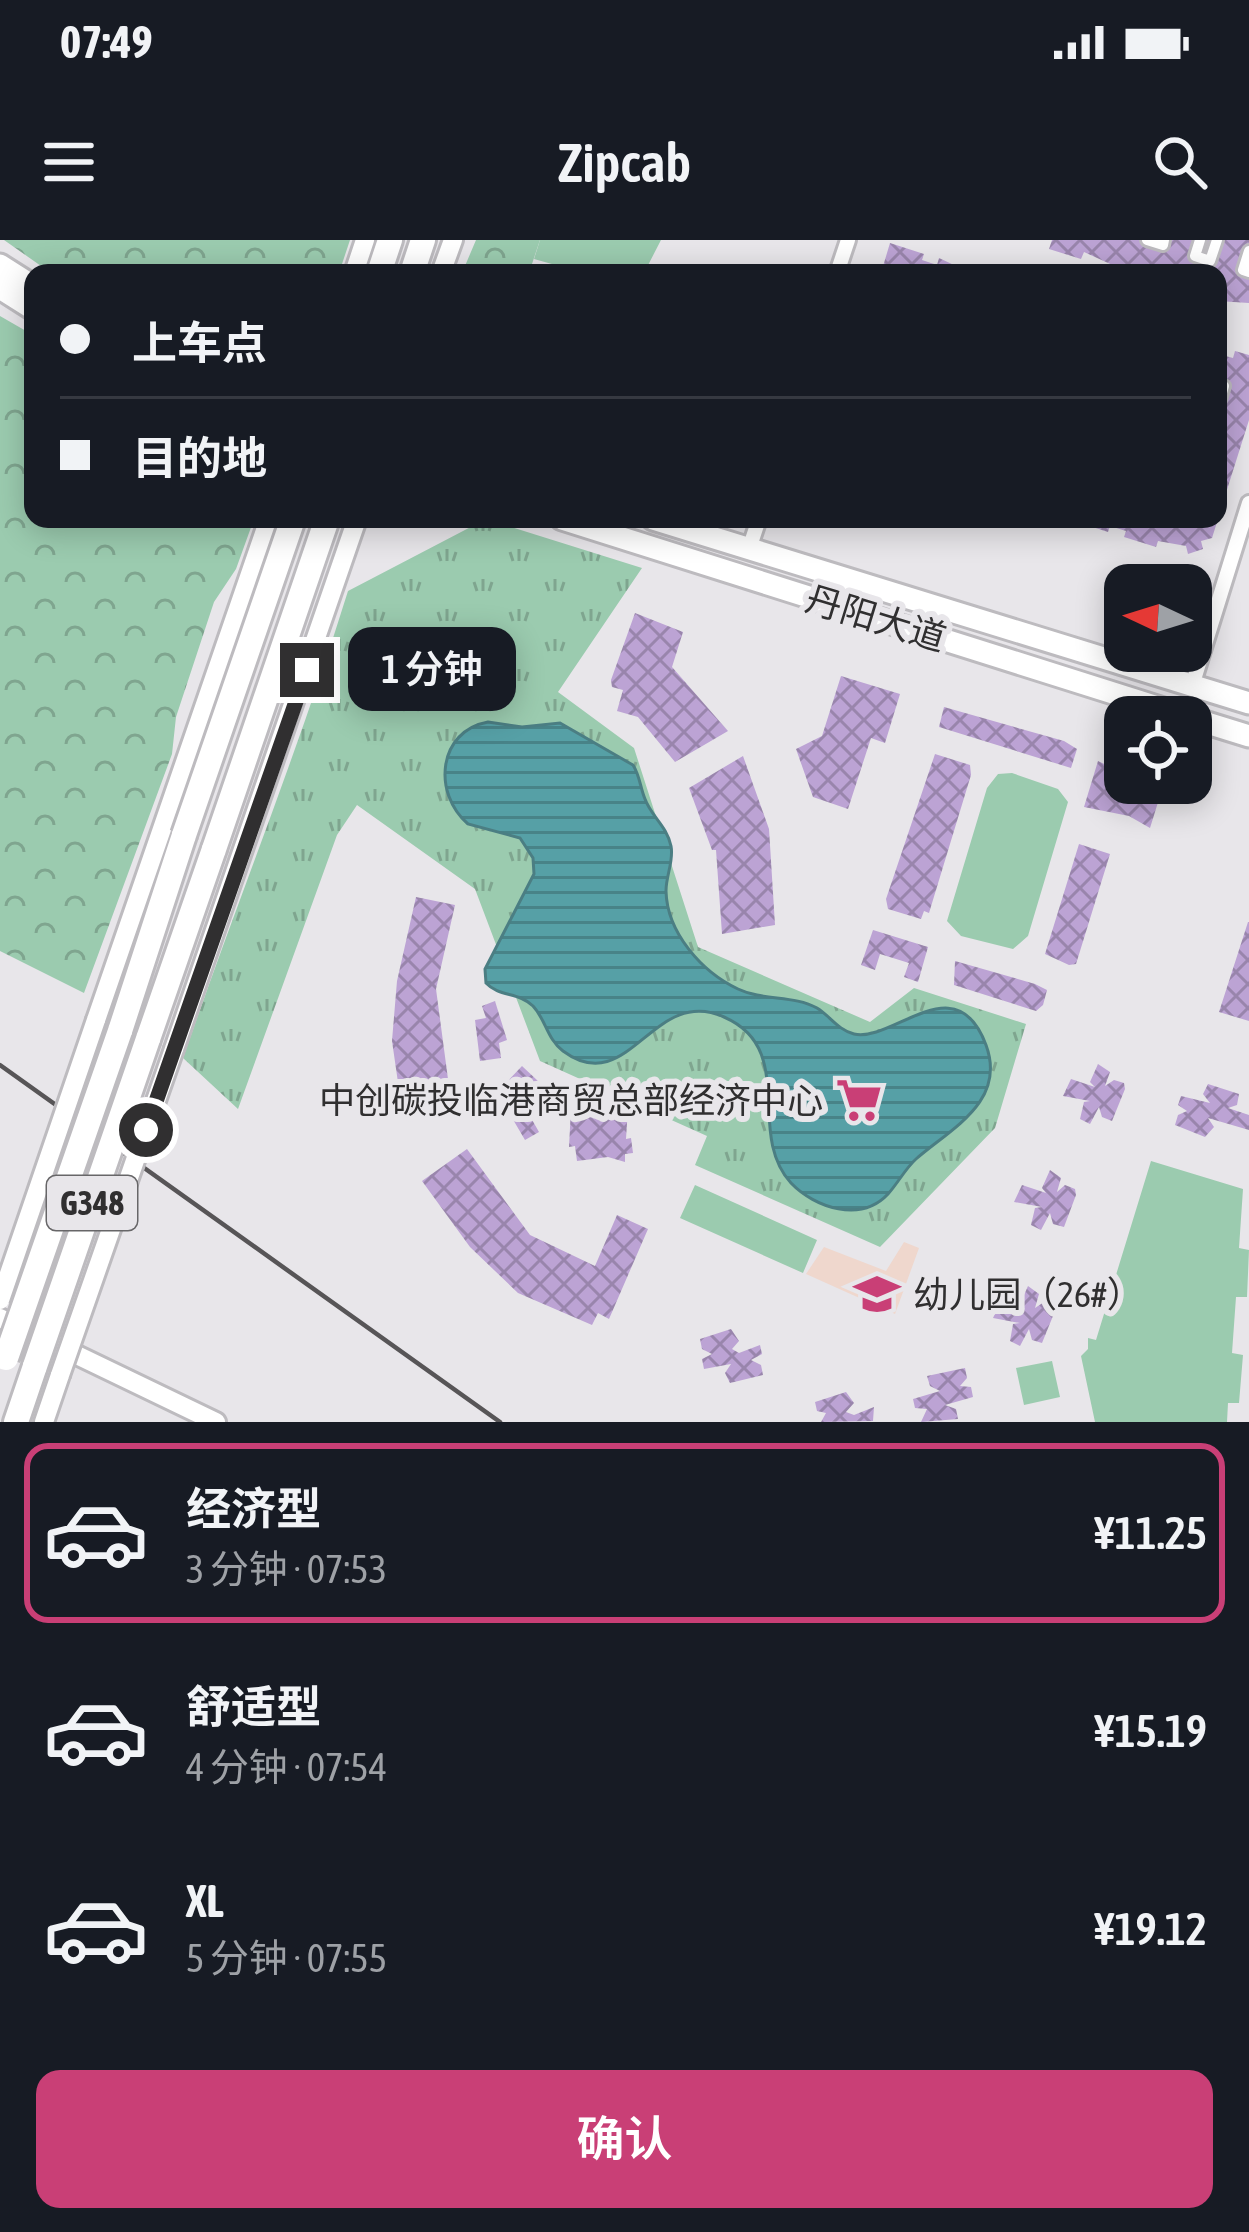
<!DOCTYPE html>
<html lang="zh">
<head>
<meta charset="utf-8">
<style>
  :root { --surface:#171b24; --page:#242831; --text:#f1f3f6; --muted:#9ea1a6; --line:#363941; --accent:#c93f76 }
  body { margin:0; font-family:"Asap Condensed","Noto Sans SC",sans-serif; background:var(--page); color:var(--text); height:100vh; display:flex; flex-direction:column; font-size:45px; white-space:nowrap }
  * { box-sizing:border-box; margin:0 }
  p { font-size:39px; color:var(--muted) }
  .icon { flex:none; width:66px; height:66px; fill:none; stroke:currentColor; stroke-width:2; stroke-linecap:round; stroke-linejoin:round }
  .map { position:relative; height:1182px; overflow:hidden }
  .details { display:flex; flex-direction:column; background:var(--surface); flex:1 }
  .details>* { flex:none }
  .banner { position:absolute; left:24px; top:24px; width:1203px; height:264px; border-radius:24px; box-shadow:0 6px 30px #0003; display:grid; align-content:center; height:264px; padding:0 36px; background:var(--surface) }
  .needle { width:78px; rotate:274deg }
  .tools { position:absolute; left:1104px; top:324px; display:grid; gap:24px }
  .tools a { display:grid; place-items:center; width:108px; height:108px; border-radius:24px; background:var(--surface); box-shadow:0 6px 30px #0003; font-size:60px }
  .end { position:absolute; width:54px; height:54px; margin:-27px; border:15px solid #302f30; background:#fff; box-shadow:0 0 0 6px #fff }
  .from { border-radius:50% }
  .bubble { position:absolute; height:84px; border-radius:24px; background:var(--surface); box-shadow:0 6px 30px #0003; font-size:39px; font-weight:600; line-height:84px; text-align:center }
  .banner b { display:flex; align-items:center; gap:42px; height:114px; font-size:45px }
  .banner b+b { border-top:3px solid var(--line) }
  .banner i { width:30px; height:30px; background:var(--text) }
  ul { padding:21px 0 0; list-style:none }
  li { display:flex; align-items:center; gap:36px; height:180px; margin:0 24px 18px; padding:0 12px; border:6px solid transparent; border-radius:24px }
  li div { flex:1 }
  li b { display:block; font-size:45px }
  li em { font-style:normal; font-weight:600 }
  li.on { border-color:var(--accent) }
  li>.icon { width:108px; height:108px; stroke-width:1.5 }
  .cta { display:flex; gap:24px; margin-top:auto; padding:24px 36px }
  .cta a { flex:1; height:138px; border-radius:24px; background:var(--accent); color:#fff; font-size:48px; font-weight:600; line-height:138px; text-align:center }
  .status { display:flex; justify-content:space-between; align-items:center; height:84px; padding:0 60px; background:var(--surface); direction:ltr }
  .status svg { height:33px; fill:currentColor }
  header { display:flex; justify-content:space-between; align-items:center; height:156px; padding:0 36px; background:var(--surface); font-size:54px; font-weight:600 }
  .map>svg:first-child { display:block }
  .education { fill:#efd7cd }
  .green { fill:#9bcbaf }
  .forest { fill:url(#forest-crowns) }
  .park { fill:url(#park-tufts) }
  .water { fill:url(#water-rules); stroke:#4b7e83; stroke-width:3 }
  .building { fill:url(#building-cross-hatch) }
  .lines { fill:none; stroke-linecap:round; stroke-linejoin:round }
  .pedestrian-casing { stroke:#bdbbbf; stroke-width:16 }
  .minor-casing { stroke:#bdbbbf; stroke-width:20 }
  .tertiary-casing { stroke:#bdbbbf; stroke-width:24 }
  .secondary-casing { stroke:#bdbbbf; stroke-width:27 }
  .primary-casing { stroke:#bdbbbf; stroke-width:27 }
  .trunk-casing { stroke:#bdbbbf; stroke-width:30 }
  .pedestrian { stroke:#fff; stroke-width:10 }
  .minor { stroke:#fff; stroke-width:14 }
  .tertiary { stroke:#fff; stroke-width:18 }
  .secondary { stroke:#fff; stroke-width:21 }
  .primary { stroke:#fff; stroke-width:21 }
  .trunk { stroke:#fff; stroke-width:24 }
  .rail { stroke:#575557; stroke-width:4.5 }
  .tertiary-bridge-casing { stroke:#bdbbbf; stroke-width:24; stroke-linecap:butt }
  .trunk-bridge-casing { stroke:#bdbbbf; stroke-width:30; stroke-linecap:butt }
  .tertiary-bridge { stroke:#fff; stroke-width:18 }
  .trunk-bridge { stroke:#fff; stroke-width:24 }
  .route { stroke:#302f30; stroke-width:15 }
  .labels { text-anchor:middle; stroke-width:12; stroke-linejoin:round; paint-order:stroke }
  .shield { fill:#e8e6ea; stroke:#676668; stroke-width:3 }
  .shield-label { font-size:33px; font-weight:bold; fill:#302f30 }
  .street-label { font-size:36px; fill:#302f30; stroke:#e8e6ea }
  .poi-label { font-size:36px; fill:#302f30; stroke:#e8e6ea; text-anchor:end }
</style>
</head>
<body>
<div class="status"><b>07:49</b><svg viewBox="0 0 49 12"><path d="M0 12V9h3v3zM5 12V6h3v6zM10 12V3h3v9zM15 12V0h3v12zM26 1h20v11H26zM47 4h2v5h-2z"/></svg></div>
<header><svg class="icon" aria-label="menu" viewBox="0 0 24 24"><path d="M4 6h16M4 12h16M4 18h16"/></svg>Zipcab<svg class="icon" aria-label="search" viewBox="0 0 24 24"><circle cx="10" cy="10" r="6"/><path d="M15 15l6 6"/></svg></header>
<div class="map">
<svg width="1249" height="1182" viewBox="0 0 1249 1182">
  <defs>
    <pattern id="forest-crowns" width="20" height="18" patternUnits="userSpaceOnUse" patternTransform="scale(3)"><rect width="20" height="18" fill="#9bcbaf"/><path d="M2 6a3 3 0 1 1 6 0M12 15a3 3 0 1 1 6 0" fill="none" stroke="#7fa58f"/></pattern>
    <pattern id="park-tufts" width="24" height="20" patternUnits="userSpaceOnUse" patternTransform="scale(3)"><rect width="24" height="20" fill="#9bcbaf"/><path d="M3 7l-1-3M5 7V3M7 7l1-3M15 17l-1-3M17 17v-4M19 17l1-3" fill="none" stroke="#7fa58f"/></pattern>
    <pattern id="water-rules" width="6" height="5" patternUnits="userSpaceOnUse" patternTransform="scale(3)"><rect width="6" height="5" fill="#56a0a6"/><path d="M0 2.5h6" fill="none" stroke="#488388"/></pattern>
    <pattern id="building-cross-hatch" width="8" height="8" patternUnits="userSpaceOnUse" patternTransform="scale(3)"><rect width="8" height="8" fill="#bca3d4"/><path d="M0 0l8 8M0 8l8-8" fill="none" stroke="#9985ac"/></pattern>
  </defs>
  <rect width="100%" height="100%" fill="#e8e6ea"/>
  <path class="education" d="M904 1002 919 1008 895 1074 806 1034 824 1007 886 1031Z"/>
  <path class="green" d="M540 0H661L644 33H584L534 19Z
    M1012 533 1058 549 1068 562 1028 696 1013 709 961 696 947 681 987 548 998 534Z
    M1151 921 1243 949 1239 1008 1249 1010 1247 1057H1236L1232 1113 1243 1115 1239 1163H1228L1227 1182H1095L1081 1116 1088 1109V1098L1096 1100Z
    M695 945 817 1000 803 1033 680 978Z
    M1052 1121 1060 1157 1024 1165 1016 1128Z"/>
  <path class="forest" d="M4 0H350L339 33H51Z
    M476 0H540L529 33H462Z
    M0 76 33 95V279H254L236 329 214 362 176 477 172 514 84 753 0 711Z"/>
  <path class="park" d="M486 279 642 328 558 452 634 508 698 707 870 782 914 748 1026 784 995 888 880 1007 695 925 707 896 540 821 475 649 357 565 337 595 238 869 183 818C237 662 299 509 348 351Z"/>
  <path class="water" d="M488 482 522 487 560 483 633 525C640 536 640 547 645 559 651 576 667 586 671 606 674 621 666 635 666 651 667 693 702 732 738 749 763 761 794 755 817 768 830 776 838 790 854 794 893 803 956 724 986 805 1007 862 950 889 916 919 905 929 898 943 888 954 861 983 815 968 791 943 745 893 798 809 724 777 652 745 629 860 563 811 547 799 546 780 533 766 519 752 499 757 486 743L485 729 534 634 533 618 520 598 468 584C432 553 438 491 488 482Z"/>
  <path class="building" d="M1052 0H1249V63L1218 61V33L1137 28 1130 33 1084 12 1081 19 1049 9Z
    M890 3 924 14 922 20 937 25 939 18 971 33H881Z
    M1235 111 1249 115V180L1219 275 1218 114 1233 118Z
    M1068 279H1218L1212 298 1201 301 1203 309 1188 314 1186 306 1158 301 1156 307 1124 297 1126 291 1110 286 1108 292Z
    M635 373 683 392 672 427 728 491 675 522 638 477 617 471 623 450 612 447 611 440Z
    M841 436 900 454 885 503 871 498 848 569 813 557 796 509 822 496Z
    M944 467 1064 501 1077 509 1071 528 939 487Z
    M935 514 970 525 971 535 929 673 924 671 921 679 888 669 886 659Z
    M743 516 769 589 775 685 722 694 716 610H712L689 548Z
    M1098 521 1125 534V543H1164L1150 588 1129 576 1084 567Z
    M1079 604 1110 614 1076 724 1069 725 1045 714Z
    M416 657 455 665 436 749 452 869 403 877 392 801 397 741Z
    M1248 682H1249V781L1219 772Z
    M873 690 928 707 918 742 904 737 909 723 880 714 875 730 861 725Z
    M955 721 1035 744 1047 750 1043 765 1036 771 954 745Z
    M495 761 507 800 499 803 501 818 480 821 475 780 486 778 482 766Z
    M1098 824 1110 832 1105 846 1114 840 1124 843 1125 849 1112 881 1102 877 1099 867 1090 884 1080 879 1084 862 1090 861 1063 856 1071 839 1095 847 1090 842Z
    M522 826 556 858 531 878 539 892 525 900 501 859 506 857 501 848Z
    M1208 844 1239 854 1237 865 1228 868 1249 875V890L1208 878 1214 887 1205 897 1175 885 1178 875 1187 871 1178 865 1181 856 1210 863 1203 854Z
    M612 867 628 868 626 899 631 898 633 913 625 914V922L608 917 577 921 575 906 569 907 571 868Z
    M467 909 530 995 595 1026 617 975 648 989 609 1079 598 1073 592 1085 518 1053 470 1007 422 941Z
    M1050 930 1061 938 1057 952 1065 945 1075 949 1076 955 1064 987 1053 984 1050 973 1041 990 1031 985 1035 968 1042 967 1014 962 1022 945 1046 953 1042 948Z
    M1028 1046 1039 1054 1035 1068 1044 1062 1054 1065 1055 1071 1042 1103 1032 1100 1029 1089 1020 1106 1010 1101 1013 1084 1020 1083 993 1078 1001 1061 1025 1069 1020 1064Z
    M731 1089 739 1101 732 1109 739 1113 760 1105 762 1114 751 1120 761 1125 763 1135 730 1143 725 1133 731 1124 704 1129 702 1119 712 1114 702 1109 700 1099Z
    M965 1128 967 1138 960 1146 971 1147 973 1157 945 1165 956 1169 958 1179 921 1182 927 1169 915 1168 913 1159 940 1151 930 1146 927 1136Z
    M846 1152 854 1163 846 1172 854 1175 874 1167 873 1181 821 1182 826 1173 817 1171 815 1162Z"/>
  <g class="lines">
    <g class="pedestrian-casing">
      <path id="pedestrian" d="M1147 0 1163 5 1164 0
        M1200 0 1195 16 1210 21 1217 0
        M1249 11 1243 30 1249 32
        M1218 144 1224 146 1218 166"/>
    </g>
    <g class="minor-casing">
      <path id="minor" d="M837 33 848 0
        M749 309 759 279
        M1192 446 1249 263"/>
    </g>
    <g class="tertiary-casing">
      <path id="tertiary" d="M354 33 365 0
        M441 33 453 0
        M96 780 269 279
        M174 809 357 279
        M0 1078 216 1182
        M44 1182 60 1135"/>
    </g>
    <g class="secondary-casing">
      <path id="secondary" d="M0 25 33 46
        M0 48 33 69"/>
    </g>
    <g class="primary-casing">
      <path id="primary" d="M562 279 1189 477
        M653 279 1249 463
        M1191 478 1249 496"/>
    </g>
    <g class="trunk-casing">
      <path id="trunk" d="M379 33 390 0
        M412 33 423 0
        M120 791 184 595
        M148 799 214 609
        M16 1182 35 1126"/>
    </g>
    <use href="#pedestrian" class="pedestrian"/>
    <use href="#minor" class="minor"/>
    <use href="#tertiary" class="tertiary"/>
    <use href="#secondary" class="secondary"/>
    <use href="#primary" class="primary"/>
    <use href="#trunk" class="trunk"/>
    <path class="rail" d="M0 825 500 1182"/>
    <g class="tertiary-bridge-casing">
      <path id="tertiary-bridge" d="M0 1060 96 780
        M60 1135 174 809"/>
    </g>
    <g class="trunk-bridge-casing">
      <path id="trunk-bridge" d="M184 595 293 279
        M214 609 327 279
        M6 1118 120 791
        M35 1126 148 799"/>
    </g>
    <use href="#tertiary-bridge" class="tertiary-bridge"/>
    <use href="#trunk-bridge" class="trunk-bridge"/>
  </g>
  <g class="lines">
    <path class="route" d="M146 890 307 430"/>
  </g>
  <defs>
    <g id="supermarket-bare" transform="scale(3.6)"><path d="M-6-5.5h2.5l.6 2H6L4.5 2H-2.5L-4.4-4H-6ZM-1.5 3.2a1.3 1.3 0 1 0 .1 0ZM3 3.2a1.3 1.3 0 1 0 .1 0Z" fill="#c93f76" stroke="#e8e6ea" stroke-width="2.5" paint-order="stroke"/></g>
    <g id="school-bare" transform="scale(3.6)"><path d="M0-5L7-2L0 1L-7-2ZM-4 1L0 2.5L4 1V4Q0 6-4 4Z" fill="#c93f76" stroke="#e8e6ea" stroke-width="2.5" paint-order="stroke"/></g>
  </defs>
  <g fill-rule="evenodd">
    <use href="#supermarket-bare" x="859" y="860"/>
    <use href="#school-bare" x="877" y="1054"/>
  </g>
  <g class="labels">
    <rect class="shield" x="47" y="936" width="90" height="54" rx="9"/>
    <g class="shield-label">
      <text x="92" y="975">G348</text>
    </g>
    <g class="street-label">
      <text transform="translate(876 378) rotate(17)" y="13">丹阳大道</text>
    </g>
    <g class="poi-label">
      <text x="823" y="873">中创碳投临港商贸总部经济中心</text>
      <text x="913" y="1067" text-anchor="start">幼儿园（26#）</text>
    </g>
  </g>
</svg>
<div class="tools">
<a><svg class="needle" viewBox="-14 -14 28 28"><path d="M0-13l5 13h-10z" fill="#e53935"/><path d="M0 13l5-13h-10z" fill="#9ea1a6"/></svg></a>
<a><svg class="icon" aria-label="locate" viewBox="0 0 24 24"><circle cx="12" cy="12" r="6"/><path d="M12 2v4M12 18v4M2 12h4M18 12h4"/></svg></a>
</div>
<i class="end from" style="left:146px;top:890px"></i>
<i class="end" style="left:307px;top:430px"></i>
<div class="bubble" style="left:348px;top:387px;width:168px">1 分钟</div>
<div class="banner">
<b><i class="from"></i>上车点</b>
<b><i></i>目的地</b>
</div>
</div>
<section class="details">
<ul>
<li class="on"><svg class="icon" aria-label="car" viewBox="0 0 24 24"><path d="M5 17H2v-5l4-1 3-4h7l3 4 3 1v5h-3M9 17h6M6 11h13"/><circle cx="7" cy="17" r="2"/><circle cx="17" cy="17" r="2"/></svg><div><b>经济型</b><p>3 分钟 · 07:53</p></div><em>¥11.25</em></li>
<li><svg class="icon" aria-label="car" viewBox="0 0 24 24"><path d="M5 17H2v-5l4-1 3-4h7l3 4 3 1v5h-3M9 17h6M6 11h13"/><circle cx="7" cy="17" r="2"/><circle cx="17" cy="17" r="2"/></svg><div><b>舒适型</b><p>4 分钟 · 07:54</p></div><em>¥15.19</em></li>
<li><svg class="icon" aria-label="car" viewBox="0 0 24 24"><path d="M5 17H2v-5l4-1 3-4h7l3 4 3 1v5h-3M9 17h6M6 11h13"/><circle cx="7" cy="17" r="2"/><circle cx="17" cy="17" r="2"/></svg><div><b>XL</b><p>5 分钟 · 07:55</p></div><em>¥19.12</em></li>
</ul>
<div class="cta"><a>确认</a></div>
</section>
</body>
</html>
